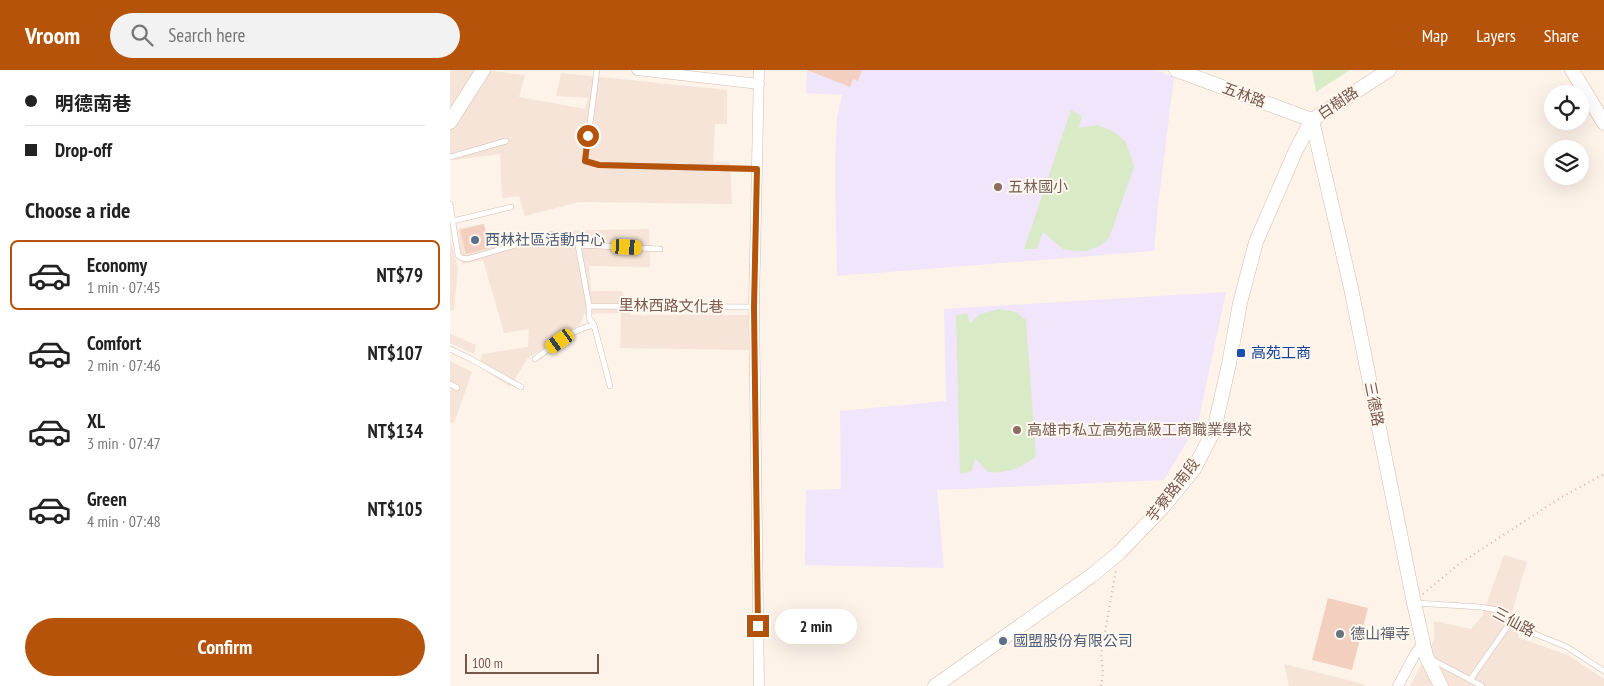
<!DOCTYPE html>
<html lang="en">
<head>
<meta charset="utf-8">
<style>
  :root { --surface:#fff; --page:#f2f2f2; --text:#222; --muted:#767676; --line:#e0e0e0; --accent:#b45309 }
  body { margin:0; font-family:"PT Sans Narrow","Noto Sans TC",sans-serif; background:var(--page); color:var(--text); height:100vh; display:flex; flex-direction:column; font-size:19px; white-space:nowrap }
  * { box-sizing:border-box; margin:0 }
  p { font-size:16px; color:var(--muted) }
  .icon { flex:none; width:28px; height:28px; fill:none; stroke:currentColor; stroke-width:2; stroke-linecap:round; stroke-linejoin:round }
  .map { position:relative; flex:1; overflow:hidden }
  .drawer { display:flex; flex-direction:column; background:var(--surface); width:450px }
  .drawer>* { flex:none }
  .top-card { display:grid; align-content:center; height:110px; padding:0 25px; background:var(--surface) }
  .fabs { position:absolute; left:1094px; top:15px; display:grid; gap:10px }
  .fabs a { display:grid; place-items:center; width:45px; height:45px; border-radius:50%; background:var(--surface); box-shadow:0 5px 20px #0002; font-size:25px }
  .scale { position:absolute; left:15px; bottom:12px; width:134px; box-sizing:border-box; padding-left:5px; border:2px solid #78574b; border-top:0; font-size:14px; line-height:18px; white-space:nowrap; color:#78574b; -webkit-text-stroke:4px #fff8f0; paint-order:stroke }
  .end { position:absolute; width:22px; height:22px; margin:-11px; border:6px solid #b45309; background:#fff; box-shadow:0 0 0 2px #fff }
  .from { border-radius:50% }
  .bubble { position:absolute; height:35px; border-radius:18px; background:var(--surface); box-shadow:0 5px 20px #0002; font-size:16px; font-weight:700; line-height:35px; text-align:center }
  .car { position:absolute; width:15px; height:30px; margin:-15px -8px; border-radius:6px; box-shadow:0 0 4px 1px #0007; background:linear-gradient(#f5c518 24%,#345 0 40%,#f5c518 0 76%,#345 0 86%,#f5c518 0) }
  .top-card b { display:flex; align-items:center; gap:18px; height:48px; font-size:19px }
  .top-card b+b { border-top:1px solid var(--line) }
  .top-card i { width:12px; height:12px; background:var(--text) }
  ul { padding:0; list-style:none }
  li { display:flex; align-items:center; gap:15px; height:70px; margin:0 10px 8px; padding:0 15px; border:2px solid transparent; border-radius:8px }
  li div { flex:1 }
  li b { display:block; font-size:19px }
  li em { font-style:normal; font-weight:700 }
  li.active { border-color:var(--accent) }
  li>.icon { width:45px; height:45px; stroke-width:1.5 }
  h2 { padding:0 25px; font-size:22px; line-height:60px }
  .cta { display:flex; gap:10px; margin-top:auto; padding:10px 25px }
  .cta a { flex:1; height:58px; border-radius:30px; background:var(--accent); color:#fff; font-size:20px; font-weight:700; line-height:58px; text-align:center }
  header { display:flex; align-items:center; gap:30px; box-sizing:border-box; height:70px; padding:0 25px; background:var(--accent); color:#fff }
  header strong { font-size:24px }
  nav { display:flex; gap:28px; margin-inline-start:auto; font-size:18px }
  .search { width:350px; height:45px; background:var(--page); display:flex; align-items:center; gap:12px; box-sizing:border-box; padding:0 18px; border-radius:28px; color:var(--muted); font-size:19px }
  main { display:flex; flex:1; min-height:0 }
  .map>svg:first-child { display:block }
  .residential { fill:#f5e4d7 }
  .education { fill:#f0e5fa }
  .green { fill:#d9ebc6 }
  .building { fill:#f3cfc0 }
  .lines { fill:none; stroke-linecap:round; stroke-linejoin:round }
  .lane-casing { stroke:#d2bcb0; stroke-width:6 }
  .street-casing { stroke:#d2bcb0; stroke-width:11 }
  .secondary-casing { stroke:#d5bcad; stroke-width:15 }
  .path { stroke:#d8b2a2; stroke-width:2; stroke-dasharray:1 4; stroke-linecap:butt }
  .lane { stroke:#fff; stroke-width:5 }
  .street { stroke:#fff; stroke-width:10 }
  .secondary { stroke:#fff; stroke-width:14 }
  .route { stroke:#b45309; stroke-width:6 }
  .education-dot { fill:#8d6e63; stroke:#fff8f0; stroke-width:2 }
  .service-dot { fill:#5c6f8a; stroke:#fff8f0; stroke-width:2 }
  .transit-dot { fill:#1a4fb4; stroke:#fff8f0; stroke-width:2 }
  .worship-dot { fill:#6b7280; stroke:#fff8f0; stroke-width:2 }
  .labels { text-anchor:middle; stroke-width:4; stroke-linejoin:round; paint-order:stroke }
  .street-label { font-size:15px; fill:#78574b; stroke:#fff8f0 }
  .education-label { font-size:15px; fill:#785e54; stroke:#fff8f0; text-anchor:start }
  .service-label { font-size:15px; fill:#4e5e75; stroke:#fff8f0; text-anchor:start }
  .transit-label { font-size:15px; fill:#164399; stroke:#fff8f0; text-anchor:start }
  .worship-label { font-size:15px; fill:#5b616d; stroke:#fff8f0; text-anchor:start }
</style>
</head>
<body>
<header>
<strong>Vroom</strong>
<div class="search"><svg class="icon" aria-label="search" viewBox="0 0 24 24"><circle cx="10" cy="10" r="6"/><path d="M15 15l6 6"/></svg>Search here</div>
<nav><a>Map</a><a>Layers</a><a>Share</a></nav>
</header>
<main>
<section class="drawer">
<div class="top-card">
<b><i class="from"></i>明德南巷</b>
<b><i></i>Drop-off</b>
</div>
<h2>Choose a ride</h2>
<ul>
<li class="active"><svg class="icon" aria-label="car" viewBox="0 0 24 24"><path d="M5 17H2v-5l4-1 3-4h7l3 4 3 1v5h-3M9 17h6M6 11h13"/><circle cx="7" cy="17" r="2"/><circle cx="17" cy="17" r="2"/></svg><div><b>Economy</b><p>1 min · 07:45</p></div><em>NT$79</em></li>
<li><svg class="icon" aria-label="car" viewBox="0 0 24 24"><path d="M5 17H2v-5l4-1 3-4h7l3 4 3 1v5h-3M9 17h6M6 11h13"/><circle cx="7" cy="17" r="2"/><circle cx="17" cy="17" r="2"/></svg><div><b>Comfort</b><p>2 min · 07:46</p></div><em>NT$107</em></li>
<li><svg class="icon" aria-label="car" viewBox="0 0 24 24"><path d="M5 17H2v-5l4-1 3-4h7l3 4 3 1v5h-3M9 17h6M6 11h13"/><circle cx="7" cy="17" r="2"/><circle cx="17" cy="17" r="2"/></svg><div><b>XL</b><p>3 min · 07:47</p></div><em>NT$134</em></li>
<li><svg class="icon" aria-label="car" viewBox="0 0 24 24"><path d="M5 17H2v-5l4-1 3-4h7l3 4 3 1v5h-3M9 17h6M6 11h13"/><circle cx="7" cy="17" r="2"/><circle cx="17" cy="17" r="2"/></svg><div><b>Green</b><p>4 min · 07:48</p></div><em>NT$105</em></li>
</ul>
<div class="cta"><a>Confirm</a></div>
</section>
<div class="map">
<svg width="1154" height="616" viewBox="0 0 1154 616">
  <rect width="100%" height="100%" fill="#fdf3e9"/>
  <path class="residential" d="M0 0H34L75 5 69 27 135 39 138 28 106 26 111 3 277 20V54H265L263 92 280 93 282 134 129 132 75 146 69 126 52 128 50 84 5 90 0 87Z
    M32 154 35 177 99 161 199 159 200 197 139 196 141 221H172L181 245H298L299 280 170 278 171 243 134 244 130 255 77 289 60 317 27 295 33 284 78 277 79 259 54 263 33 190 12 194 8 159Z
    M0 169 8 198 4 240H0Z
    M0 264 26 275 24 284 0 273Z
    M0 291 22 302 4 353 0 352Z
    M1054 485 1077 492 1062 542 1069 568 1118 585 1154 609V616H960L984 570V551L1021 559 1032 546Z
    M834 594 913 614 916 616H839Z"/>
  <path class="education" d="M357 0H705L724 7 708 136 704 181 387 206 385 97 387 48 392 25 356 23Z
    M776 222 748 353 714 410 487 420 494 498 355 495 356 420 391 419 390 341 496 331 494 239Z"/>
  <path class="green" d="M862 0H900L866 22Z
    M621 40 632 46 629 58 648 55 664 62 676 72 684 97 659 168 649 176 636 181H626L613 179 593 162 587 179H574Z
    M550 239 566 242 576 250 586 387C569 398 559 404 538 402L525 388 522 401 510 404 506 246 517 243 520 253 530 244Z"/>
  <path class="building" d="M357 0H412L408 11 403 9 400 17Z
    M34 154 39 178 16 184 10 160Z
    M878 528 918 538 902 600 862 590Z"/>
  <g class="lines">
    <g class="lane-casing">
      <path id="lane" d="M147 0 135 91 149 95 307 99
        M0 87 56 71
        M0 134 8 185 12 188 17 189 104 164C116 164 120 166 128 175L139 236V248L144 255 160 316
        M3 151 61 137
        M128 175 210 179
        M139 236 304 237
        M0 279 19 288 71 317
        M85 289C104 275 121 260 144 255
        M0 314 7 318
        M965 533 1031 537 1047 540 1075 560 1117 577 1154 601
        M981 589 1032 616
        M1020 610 1062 550"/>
    </g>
    <g class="street-casing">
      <path id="street" d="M187 0 309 14
        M309 0 304 237 309 616
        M948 616 965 584 973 574"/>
    </g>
    <g class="secondary-casing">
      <path id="secondary" d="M726 0 862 50
        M1122 0 1154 53
        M862 50 901 218 964 533 976 586 991 616
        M0 52 33 0
        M485 616 641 506 669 483 713 437 744 399 764 360 779 294 790 233 806 172 846 80 862 50 939 0"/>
    </g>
    <path class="path" d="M973 524 1009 494 1110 428 1154 404
      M651 616 653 603 651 584 666 500"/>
    <use href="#lane" class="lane"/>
    <use href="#street" class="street"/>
    <use href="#secondary" class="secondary"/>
  </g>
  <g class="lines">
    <path class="route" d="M138 66 135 91 149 95 307 99 304 237 308 556"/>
  </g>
  <g class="education-dot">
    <circle cx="548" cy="117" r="5"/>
    <circle cx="567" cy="360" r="5"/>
  </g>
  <g class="service-dot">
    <circle cx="25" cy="170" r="5"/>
    <circle cx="553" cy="571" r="5"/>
  </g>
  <rect class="transit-dot" x="786" y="278" width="10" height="10" rx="2.5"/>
  <circle class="worship-dot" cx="890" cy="564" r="5"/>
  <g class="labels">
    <g class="street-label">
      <text transform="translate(794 25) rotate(20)" y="5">五林路</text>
      <text transform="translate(888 33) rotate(-34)" y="5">白樹路</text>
      <text transform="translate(221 236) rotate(1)" y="5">里林西路文化巷</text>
      <text transform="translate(924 334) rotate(79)" y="5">三德路</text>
      <text transform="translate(723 420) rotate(-52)" y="5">芋寮路南段</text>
      <text transform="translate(1064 552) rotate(28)" y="5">三仙路</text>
    </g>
    <g class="education-label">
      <text x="558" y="122">五林國小</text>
      <text x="577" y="365">高雄市私立高苑高級工商職業學校</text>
    </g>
    <g class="service-label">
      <text x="35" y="175">西林社區活動中心</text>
      <text x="563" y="576">國盟股份有限公司</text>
    </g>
    <g class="transit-label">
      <text x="801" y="288">高苑工商</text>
    </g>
    <g class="worship-label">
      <text x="900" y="569">德山禪寺</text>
    </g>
  </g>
</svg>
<div class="fabs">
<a><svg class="icon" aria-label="locate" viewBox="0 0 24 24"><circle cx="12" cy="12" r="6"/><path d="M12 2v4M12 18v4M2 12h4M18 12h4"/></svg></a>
<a><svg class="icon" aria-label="layers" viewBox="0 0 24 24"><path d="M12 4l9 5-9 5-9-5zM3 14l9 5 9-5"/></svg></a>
</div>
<div class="scale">100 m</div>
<i class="end from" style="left:138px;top:66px"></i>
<i class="end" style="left:308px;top:556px"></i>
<div class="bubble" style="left:325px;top:539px;width:82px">2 min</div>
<i class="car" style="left:177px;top:177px;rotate:93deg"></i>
<i class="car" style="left:110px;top:271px;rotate:235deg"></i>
</div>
</main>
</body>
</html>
